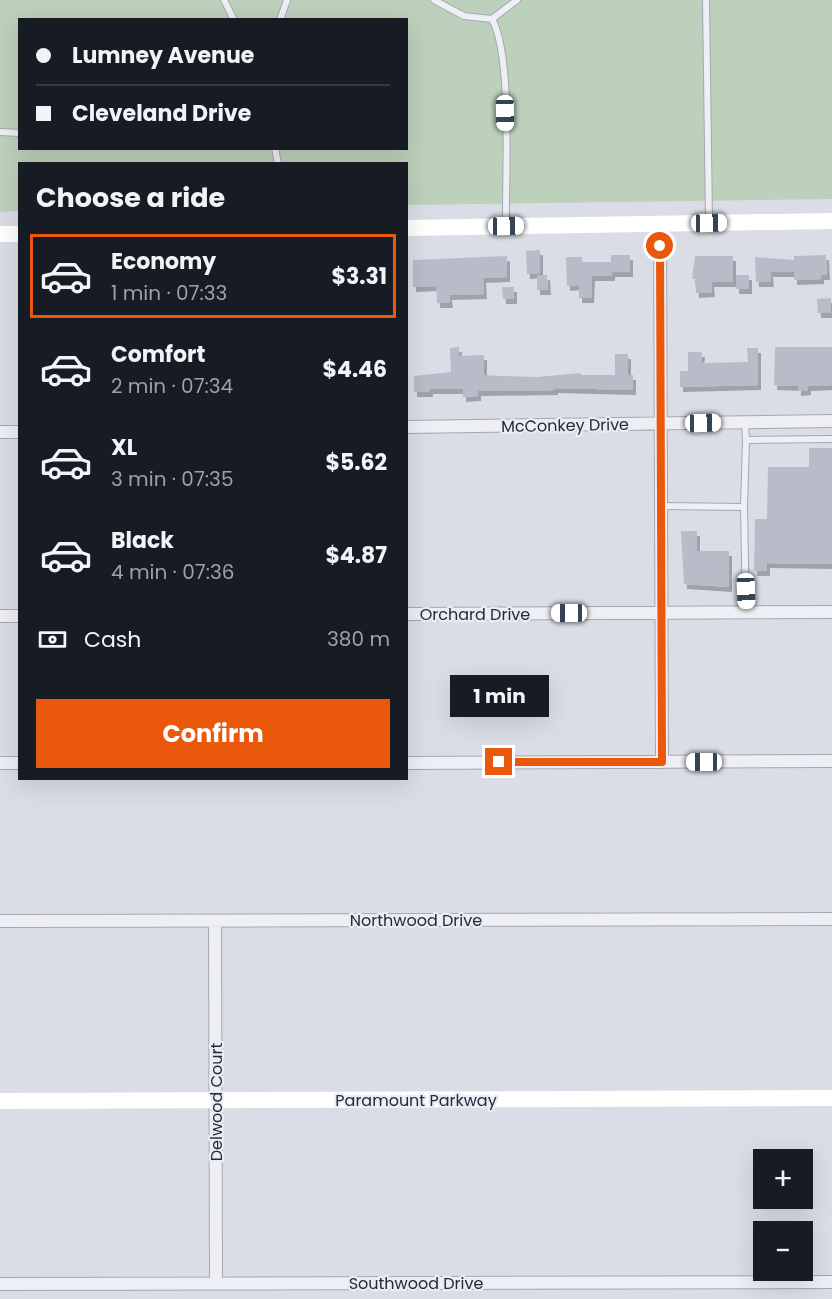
<!DOCTYPE html>
<html lang="en">
<head>
<meta charset="utf-8">
<style>
  :root { --surface:#171b24; --page:#242831; --text:#f1f3f6; --muted:#9ea1a6; --line:#363941; --accent:#ea580c }
  body { margin:0; font-family:Poppins,sans-serif; background:var(--page); color:var(--text); height:100vh; display:flex; flex-direction:column; font-size:22px; white-space:nowrap }
  * { box-sizing:border-box; margin:0 }
  p { font-size:20px; color:var(--muted) }
  .icon { flex:none; width:33px; height:33px; fill:none; stroke:currentColor; stroke-width:2; stroke-linecap:round; stroke-linejoin:round }
  .map { position:relative; flex:1; overflow:hidden }
  .sheet { position:absolute; left:18px; top:162px; width:390px; height:618px; display:flex; flex-direction:column; background:var(--surface); border-radius:0px; box-shadow:0 6px 24px #0002 }
  .sheet>* { flex:none }
  .top-card { position:absolute; left:18px; top:18px; width:390px; height:132px; border-radius:0px; box-shadow:0 6px 24px #0002; display:grid; align-content:center; height:132px; padding:0 18px; background:var(--surface) }
  .controls { position:absolute; left:753px; top:1149px; display:grid; gap:12px }
  .controls a { display:grid; place-items:center; width:60px; height:60px; border-radius:0px; background:var(--surface); box-shadow:0 6px 24px #0002; font-size:30px }
  .end { position:absolute; width:27px; height:27px; margin:-14px; border:8px solid #ea580c; background:#fff; box-shadow:0 0 0 3px #fff }
  .from { border-radius:50% }
  .bubble { position:absolute; height:42px; border-radius:0px; background:var(--surface); box-shadow:0 6px 24px #0002; font-size:20px; font-weight:700; line-height:42px; text-align:center }
  .car { position:absolute; width:18px; height:36px; margin:-18px -9px; border-radius:8px; box-shadow:0 0 4px 2px #0007; background:linear-gradient(#fff 24%,#345 0 40%,#fff 0 76%,#345 0 86%,#fff 0) }
  .top-card b { display:flex; align-items:center; gap:21px; height:57px; font-size:22px }
  .top-card b+b { border-top:2px solid var(--line) }
  .top-card i { width:15px; height:15px; background:var(--text) }
  ul { padding:0; list-style:none }
  li { display:flex; align-items:center; gap:18px; height:84px; margin:0 12px 9px; padding:0 6px; border:3px solid transparent; border-radius:0px }
  li div { flex:1 }
  li b { display:block; font-size:22px }
  li em { font-style:normal; font-weight:700 }
  li.active { border-color:var(--accent) }
  li>.icon { width:54px; height:54px; stroke-width:1.5 }
  h2 { padding:0 18px; font-size:27px; line-height:72px }
  .pay { display:flex; align-items:center; gap:15px; height:66px; padding:0 18px; font-size:22px }
  .pay p { margin-inline-start:auto }
  .action { display:flex; gap:12px; margin-top:auto; padding:12px 18px }
  .action a { flex:1; height:69px; border-radius:0px; background:var(--accent); color:#fff; font-size:24px; font-weight:700; line-height:69px; text-align:center }
  .map>svg:first-child { display:block }
  .green { fill:#bdd0bc; fill-rule:evenodd }
  .building { fill:#b9bbc8; filter:url(#shadow) }
  .lines { fill:none; stroke-linecap:round; stroke-linejoin:round }
  .lane-casing { stroke:#a4a7b3; stroke-width:8 }
  .street-casing { stroke:#a4a7b3; stroke-width:14 }
  .lane { stroke:#eeeff4; stroke-width:6 }
  .street { stroke:#eeeff4; stroke-width:12 }
  .secondary { stroke:#fff; stroke-width:16 }
  .route { stroke:#ea580c; stroke-width:8 }
  .labels { text-anchor:middle; stroke-width:4.5; stroke-linejoin:round; paint-order:stroke }
  .street-label { font-size:16px; fill:#25293c; stroke:#eaecf4 }
</style>
</head>
<body>
<div class="map">
<svg width="832" height="1299" viewBox="0 0 832 1299">
  <defs>
    <filter id="shadow"><feDropShadow dx="3" dy="5" stdDeviation="0" flood-color="#0004"/></filter>
  </defs>
  <rect width="100%" height="100%" fill="#dbdde6"/>
  <path class="green" d="M0 0H832V199L407 205 406 164H20L19 211 0 212ZM20 20H406V148H20Z"/>
  <path class="building" d="M540 250V273L527 274 526 251Z
    M611 255H630V272H612V276H592L591 298H579V285L567 286 566 257H582V262H611Z
    M826 255 827 275H821V279L794 280V272H770L771 282H756L755 257 794 260V256Z
    M507 256V277L483 278 484 294 449 295 450 303H437L436 286 413 287V260Z
    M695 256H733V282H711L712 292 696 293 695 279H692Z
    M537 275H547L548 290H537Z
    M736 275H749V289H736Z
    M502 287H514V299H503Z
    M831 298V313H818L817 299Z
    M459 347V356L484 355V375L502 376 537 377 581 373V375H615V354H628V375H633V390L555 388V390L478 391V396L463 397V389H430V392H414V376L451 372 450 348Z
    M775 347H832V385L808 386V390L798 391V386L774 385Z
    M747 348H758V385L680 387V371H688V352H702L701 363 748 362Z
    M809 448H832V564L767 563V571H754L755 519H767L768 467H809Z
    M681 531H697V551H729V587L684 584Z"/>
  <g class="lines">
    <g class="lane-casing">
      <path id="lane" d="M224 0 234 20
        M434 0 464 16 492 19 517 0
        M706 0 709 221
        M492 19C513 57 505 178 506 226
        M280 20 287 0
        M0 132 20 133
        M275 148 278 164
        M745 422 746 440 832 439
        M661 506 744 507 746 440
        M744 507 746 613"/>
    </g>
    <g class="street-casing">
      <path id="street" d="M660 224 662 762
        M406 427 832 421
        M0 432H20
        M406 614 832 612
        M0 616H20
        M0 763H20
        M406 763 832 761
        M0 921 832 919
        M215 921 216 1283
        M0 1284 832 1282"/>
    </g>
    <use href="#lane" class="lane"/>
    <use href="#street" class="street"/>
    <path class="secondary" d="M406 228 832 221
      M0 234H20
      M0 1101 832 1098"/>
  </g>
  <g class="lines">
    <path class="route" d="M499 762H662L660 246"/>
  </g>
  <g class="labels">
    <g class="street-label">
      <text transform="translate(565 425) rotate(-1)" y="6">McConkey Drive</text>
      <text x="475" y="620">Orchard Drive</text>
      <text x="416" y="926">Northwood Drive</text>
      <text x="416" y="1106">Paramount Parkway</text>
      <text transform="translate(216 1102) rotate(-90)" y="6">Delwood Court</text>
      <text x="416" y="1289">Southwood Drive</text>
    </g>
  </g>
</svg>
<div class="controls">
<a>+</a>
<a>−</a>
</div>
<i class="end from" style="left:660px;top:246px"></i>
<i class="end" style="left:499px;top:762px"></i>
<div class="bubble" style="left:450px;top:675px;width:99px">1 min</div>
<i class="car" style="left:505px;top:113px;rotate:179deg"></i>
<i class="car" style="left:709px;top:223px;rotate:89deg"></i>
<i class="car" style="left:506px;top:226px;rotate:89deg"></i>
<i class="car" style="left:703px;top:423px;rotate:89deg"></i>
<i class="car" style="left:746px;top:591px;rotate:178deg"></i>
<i class="car" style="left:569px;top:613px;rotate:270deg"></i>
<i class="car" style="left:704px;top:762px;rotate:270deg"></i>
<div class="top-card">
<b><i class="from"></i>Lumney Avenue</b>
<b><i></i>Cleveland Drive</b>
</div>
<section class="sheet">
<h2>Choose a ride</h2>
<ul>
<li class="active"><svg class="icon" aria-label="car" viewBox="0 0 24 24"><path d="M5 17H2v-5l4-1 3-4h7l3 4 3 1v5h-3M9 17h6M6 11h13"/><circle cx="7" cy="17" r="2"/><circle cx="17" cy="17" r="2"/></svg><div><b>Economy</b><p>1 min · 07:33</p></div><em>$3.31</em></li>
<li><svg class="icon" aria-label="car" viewBox="0 0 24 24"><path d="M5 17H2v-5l4-1 3-4h7l3 4 3 1v5h-3M9 17h6M6 11h13"/><circle cx="7" cy="17" r="2"/><circle cx="17" cy="17" r="2"/></svg><div><b>Comfort</b><p>2 min · 07:34</p></div><em>$4.46</em></li>
<li><svg class="icon" aria-label="car" viewBox="0 0 24 24"><path d="M5 17H2v-5l4-1 3-4h7l3 4 3 1v5h-3M9 17h6M6 11h13"/><circle cx="7" cy="17" r="2"/><circle cx="17" cy="17" r="2"/></svg><div><b>XL</b><p>3 min · 07:35</p></div><em>$5.62</em></li>
<li><svg class="icon" aria-label="car" viewBox="0 0 24 24"><path d="M5 17H2v-5l4-1 3-4h7l3 4 3 1v5h-3M9 17h6M6 11h13"/><circle cx="7" cy="17" r="2"/><circle cx="17" cy="17" r="2"/></svg><div><b>Black</b><p>4 min · 07:36</p></div><em>$4.87</em></li>
</ul>
<div class="pay"><svg class="icon" aria-label="cash" viewBox="0 0 24 24"><path d="M3 7h18v10H3z"/><circle cx="12" cy="12" r="2"/></svg>Cash<p>380 m</p></div>
<div class="action"><a>Confirm</a></div>
</section>
</div>
</body>
</html>
